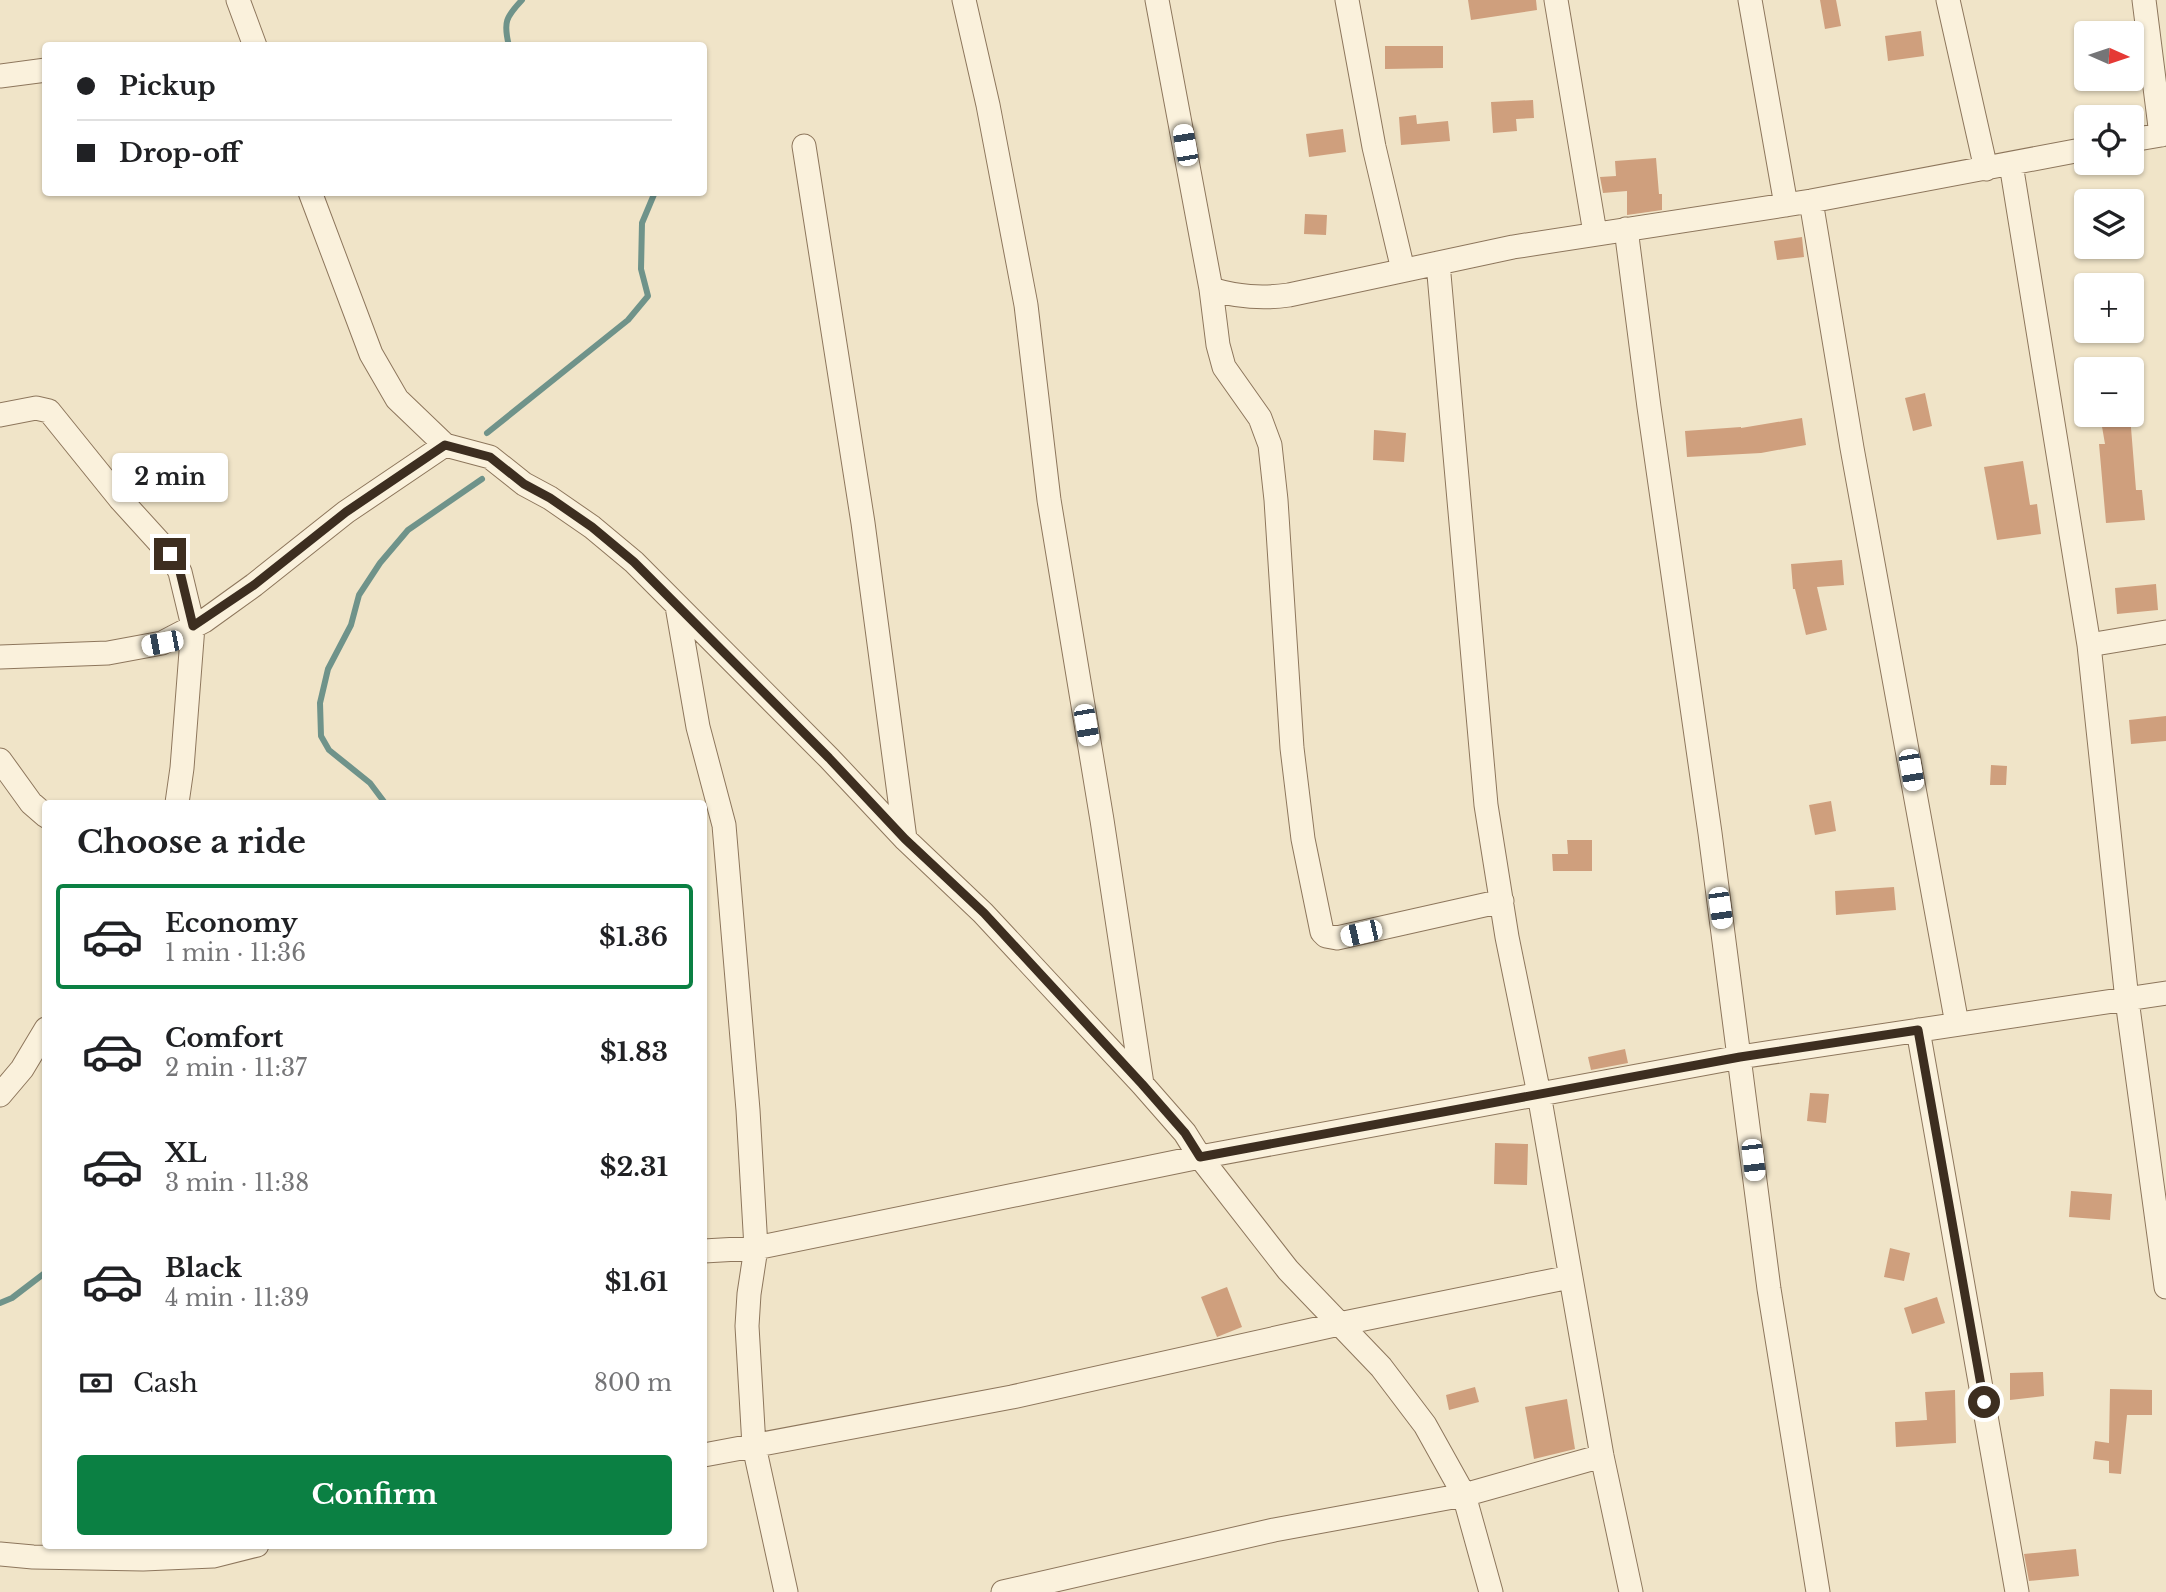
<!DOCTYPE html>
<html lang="en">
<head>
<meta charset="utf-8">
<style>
  :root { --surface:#fff; --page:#f2f2f2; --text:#202124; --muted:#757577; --line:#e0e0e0; --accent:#0b8043 }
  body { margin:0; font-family:"Libre Baskerville",serif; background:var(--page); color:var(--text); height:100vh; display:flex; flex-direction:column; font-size:26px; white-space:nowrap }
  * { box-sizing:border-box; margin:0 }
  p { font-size:23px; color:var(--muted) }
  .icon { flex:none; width:38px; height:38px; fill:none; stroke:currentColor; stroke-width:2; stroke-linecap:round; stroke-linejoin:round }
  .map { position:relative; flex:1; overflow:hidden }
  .side { position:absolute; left:42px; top:800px; width:665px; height:749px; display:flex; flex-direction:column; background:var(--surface); border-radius:7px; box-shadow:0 2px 5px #0004 }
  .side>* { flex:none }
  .guide { position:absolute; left:42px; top:42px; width:665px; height:154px; border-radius:7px; box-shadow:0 2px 5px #0004; display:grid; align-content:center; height:154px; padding:0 35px; background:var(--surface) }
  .needle { width:46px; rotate:93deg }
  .fabs { position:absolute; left:2074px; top:21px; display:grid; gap:14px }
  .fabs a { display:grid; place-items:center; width:70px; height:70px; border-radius:7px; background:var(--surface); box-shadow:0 2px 5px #0004; font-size:35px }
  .end { position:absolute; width:32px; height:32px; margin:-16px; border:9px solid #3d2e20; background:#fff; box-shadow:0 0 0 4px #fff }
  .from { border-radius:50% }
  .bubble { position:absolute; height:49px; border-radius:7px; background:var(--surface); box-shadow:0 2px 5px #0004; font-size:23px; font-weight:800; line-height:49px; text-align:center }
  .car { position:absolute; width:21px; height:42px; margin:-21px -10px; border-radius:9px; box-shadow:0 0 5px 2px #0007; background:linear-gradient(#fff 24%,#345 0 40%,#fff 0 76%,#345 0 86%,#fff 0) }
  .guide b { display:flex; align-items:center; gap:24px; height:66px; font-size:26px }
  .guide b+b { border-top:2px solid var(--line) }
  .guide i { width:18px; height:18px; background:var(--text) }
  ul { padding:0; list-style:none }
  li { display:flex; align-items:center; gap:21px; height:105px; margin:0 14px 10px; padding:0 21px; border:4px solid transparent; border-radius:7px }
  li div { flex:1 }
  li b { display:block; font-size:26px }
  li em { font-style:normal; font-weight:800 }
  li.current { border-color:var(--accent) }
  li>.icon { width:63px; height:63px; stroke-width:1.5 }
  h2 { padding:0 35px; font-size:32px; line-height:84px }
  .pay { display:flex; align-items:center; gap:18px; height:77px; padding:0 35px; font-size:26px }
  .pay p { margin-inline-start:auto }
  .action { display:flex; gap:14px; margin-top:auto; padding:14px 35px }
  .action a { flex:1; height:80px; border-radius:7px; background:var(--accent); color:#fff; font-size:28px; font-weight:800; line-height:80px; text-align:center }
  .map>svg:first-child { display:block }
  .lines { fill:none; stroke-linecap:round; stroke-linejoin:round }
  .stream { stroke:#6f938a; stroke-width:6 }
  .building { fill:#cf9f7d }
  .minor-casing { stroke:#8d765c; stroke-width:25 }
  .minor { stroke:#faf1dc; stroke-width:23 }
  .route { stroke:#3d2e20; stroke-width:9 }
</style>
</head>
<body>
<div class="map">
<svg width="2166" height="1592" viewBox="0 0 2166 1592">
  <rect width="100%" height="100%" fill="#f0e4c8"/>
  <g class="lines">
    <path class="stream" d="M509 46C503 22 506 17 522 0
      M487 433 628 320 648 296 641 269 642 223 655 192
      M385 803 370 783 329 750 321 736 320 703 328 669 351 625 359 595 380 563 408 530 482 479
      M0 1303 12 1298 46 1272"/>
  </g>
  <path class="building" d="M1468 0H1536L1537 10 1471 20Z
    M1820 0H1836L1841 26 1825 29Z
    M1921 31 1924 56 1888 61 1885 36Z
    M1385 46H1443V68L1385 69Z
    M1533 100 1534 118 1516 119 1517 131 1493 133 1491 102Z
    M1416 115 1417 124 1448 121 1450 141 1401 145 1399 117Z
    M1343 129 1346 152 1309 157 1306 134Z
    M1656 158 1659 194H1662V210L1627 215V191L1603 193 1600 177 1616 176 1615 161Z
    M1305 214 1327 215 1326 235 1304 234Z
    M1802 237 1804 257 1777 260 1774 241Z
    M1925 393 1932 426 1913 431 1905 398Z
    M2100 415H2130L2136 490H2142L2145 520 2106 523 2099 444H2105Z
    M1802 418 1806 445 1761 453 1687 457 1685 431 1741 427V428Z
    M1374 430 1406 433 1404 462 1373 460Z
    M2023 461 2030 505 2037 504 2041 534 1997 540 1984 467Z
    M1842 560 1844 585 1817 587 1827 630 1806 635 1795 589H1793L1791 564Z
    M2156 584 2158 610 2117 614 2115 588Z
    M2166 716V741L2131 744 2129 720Z
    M1991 765 2007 766 2006 785H1990Z
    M1831 801 1836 831 1815 835 1809 805Z
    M1567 840H1592V871H1553L1552 854H1568Z
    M1894 887 1896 910 1836 915 1835 891Z
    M1625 1049 1628 1063 1591 1070 1588 1057Z
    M1810 1093 1829 1094 1826 1123 1807 1121Z
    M1495 1143 1528 1144 1527 1185 1494 1184Z
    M2071 1191 2112 1194 2110 1220 2069 1217Z
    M1890 1248 1910 1253 1904 1281 1884 1277Z
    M1227 1287 1242 1327 1217 1337 1201 1297Z
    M1937 1297 1945 1323 1912 1334 1904 1308Z
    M2043 1372 2044 1396 2010 1400V1373Z
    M1475 1387 1479 1402 1449 1410 1446 1395Z
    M2110 1389 2152 1390V1415H2127L2121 1474 2109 1473V1461L2093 1459 2095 1441 2109 1443Z
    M1955 1390 1956 1443 1896 1447 1895 1422 1927 1420 1925 1392Z
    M1567 1399 1575 1449 1534 1459 1525 1407Z
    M2076 1549 2079 1576 2029 1581 2024 1554Z"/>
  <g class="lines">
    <g class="minor-casing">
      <path id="minor" d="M238 0 255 46
        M964 0 988 105 1026 305 1049 500 1102 820 1142 1084
        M1157 0 1211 289 1218 345 1224 367 1260 418 1270 445 1276 500 1292 748 1303 839 1322 932 1326 936 1337 938 1502 901
        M1347 0 1374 147 1403 270
        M1556 0 1595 233
        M1750 0 1786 205
        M1948 0 1986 169
        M2144 0 2161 135
        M0 76 46 70
        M2132 140 2166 134
        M804 146 863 523 905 839
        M2011 164 2089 645 2127 1000 2166 1287
        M310 192 371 354 397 399 445 445 490 457 524 484 550 498 592 527 634 562 829 758 905 839 983 913 1142 1084 1185 1133 1200 1157 1288 1270 1381 1367 1425 1425 1464 1495 1491 1592
        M1811 201 1852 448 1957 1024
        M1626 229 1649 407 1710 833 1769 1289 1818 1592
        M1438 263 1486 805 1507 937 1539 1094 1602 1456 1631 1592
        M1211 289C1238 297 1261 299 1289 295L1513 247 1811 201 2086 149
        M0 415 36 408 49 411 120 499 170 554 180 572 193 626 182 768 177 803
        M677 606 698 727 724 825 748 1110 756 1248 749 1294 747 1326 754 1446 786 1592
        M2089 645 2166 632
        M0 657 108 653 162 643 204 621 254 585 346 512 445 445
        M0 760 31 803 46 816
        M1918 1030 2017 1592
        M0 1095 22 1069 46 1029
        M704 1251 756 1248 1200 1157 1740 1057 2166 993
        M704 1455 1012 1397 1339 1324 1570 1277
        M0 1554 33 1557 143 1559 213 1556 257 1545
        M1003 1592 1274 1530 1464 1495 1602 1456"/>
    </g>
    <use href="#minor" class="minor"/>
  </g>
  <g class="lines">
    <path class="route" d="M170 554 180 572 193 626 254 585 346 512 445 445 490 457 524 484 550 498 592 527 634 562 829 758 905 839 984 913 1142 1084 1185 1133 1200 1157 1740 1057 1918 1030 1984 1402"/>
  </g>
</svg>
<div class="fabs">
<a><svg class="needle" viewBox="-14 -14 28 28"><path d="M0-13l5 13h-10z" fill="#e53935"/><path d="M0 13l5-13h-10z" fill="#757577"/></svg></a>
<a><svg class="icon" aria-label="locate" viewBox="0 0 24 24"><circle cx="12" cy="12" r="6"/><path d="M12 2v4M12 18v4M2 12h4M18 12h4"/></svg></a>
<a><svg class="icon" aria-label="layers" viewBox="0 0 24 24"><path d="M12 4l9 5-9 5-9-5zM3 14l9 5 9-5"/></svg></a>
<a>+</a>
<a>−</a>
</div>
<i class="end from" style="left:1984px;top:1402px"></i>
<i class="end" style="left:170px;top:554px"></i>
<div class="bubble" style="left:112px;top:453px;width:116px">2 min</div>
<i class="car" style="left:1185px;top:145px;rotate:350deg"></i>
<i class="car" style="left:162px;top:643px;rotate:259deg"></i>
<i class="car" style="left:1086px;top:725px;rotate:170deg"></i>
<i class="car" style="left:1911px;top:770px;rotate:170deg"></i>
<i class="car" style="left:1720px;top:908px;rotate:172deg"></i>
<i class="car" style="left:1361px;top:933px;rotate:257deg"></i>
<i class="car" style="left:1753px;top:1160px;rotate:173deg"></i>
<div class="guide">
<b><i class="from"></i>Pickup</b>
<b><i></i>Drop-off</b>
</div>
<section class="side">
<h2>Choose a ride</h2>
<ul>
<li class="current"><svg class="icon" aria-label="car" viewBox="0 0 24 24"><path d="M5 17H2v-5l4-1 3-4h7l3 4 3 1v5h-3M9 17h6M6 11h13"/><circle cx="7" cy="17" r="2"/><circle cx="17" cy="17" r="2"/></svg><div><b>Economy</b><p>1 min · 11:36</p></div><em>$1.36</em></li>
<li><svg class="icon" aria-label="car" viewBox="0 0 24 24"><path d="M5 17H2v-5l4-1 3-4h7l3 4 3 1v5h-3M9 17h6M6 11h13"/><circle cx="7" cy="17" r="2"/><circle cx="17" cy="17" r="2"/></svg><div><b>Comfort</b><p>2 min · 11:37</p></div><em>$1.83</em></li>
<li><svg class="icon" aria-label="car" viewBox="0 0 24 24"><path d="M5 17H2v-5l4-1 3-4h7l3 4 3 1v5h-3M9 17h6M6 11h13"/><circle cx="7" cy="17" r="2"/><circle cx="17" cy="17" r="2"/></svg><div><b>XL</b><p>3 min · 11:38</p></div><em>$2.31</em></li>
<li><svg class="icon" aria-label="car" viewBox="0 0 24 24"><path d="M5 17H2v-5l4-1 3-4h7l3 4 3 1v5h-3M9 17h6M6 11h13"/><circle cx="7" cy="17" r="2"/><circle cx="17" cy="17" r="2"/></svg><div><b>Black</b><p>4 min · 11:39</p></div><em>$1.61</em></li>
</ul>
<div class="pay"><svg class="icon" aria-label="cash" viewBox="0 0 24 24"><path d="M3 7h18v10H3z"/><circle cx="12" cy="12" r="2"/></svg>Cash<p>800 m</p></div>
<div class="action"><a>Confirm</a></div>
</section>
</div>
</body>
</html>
